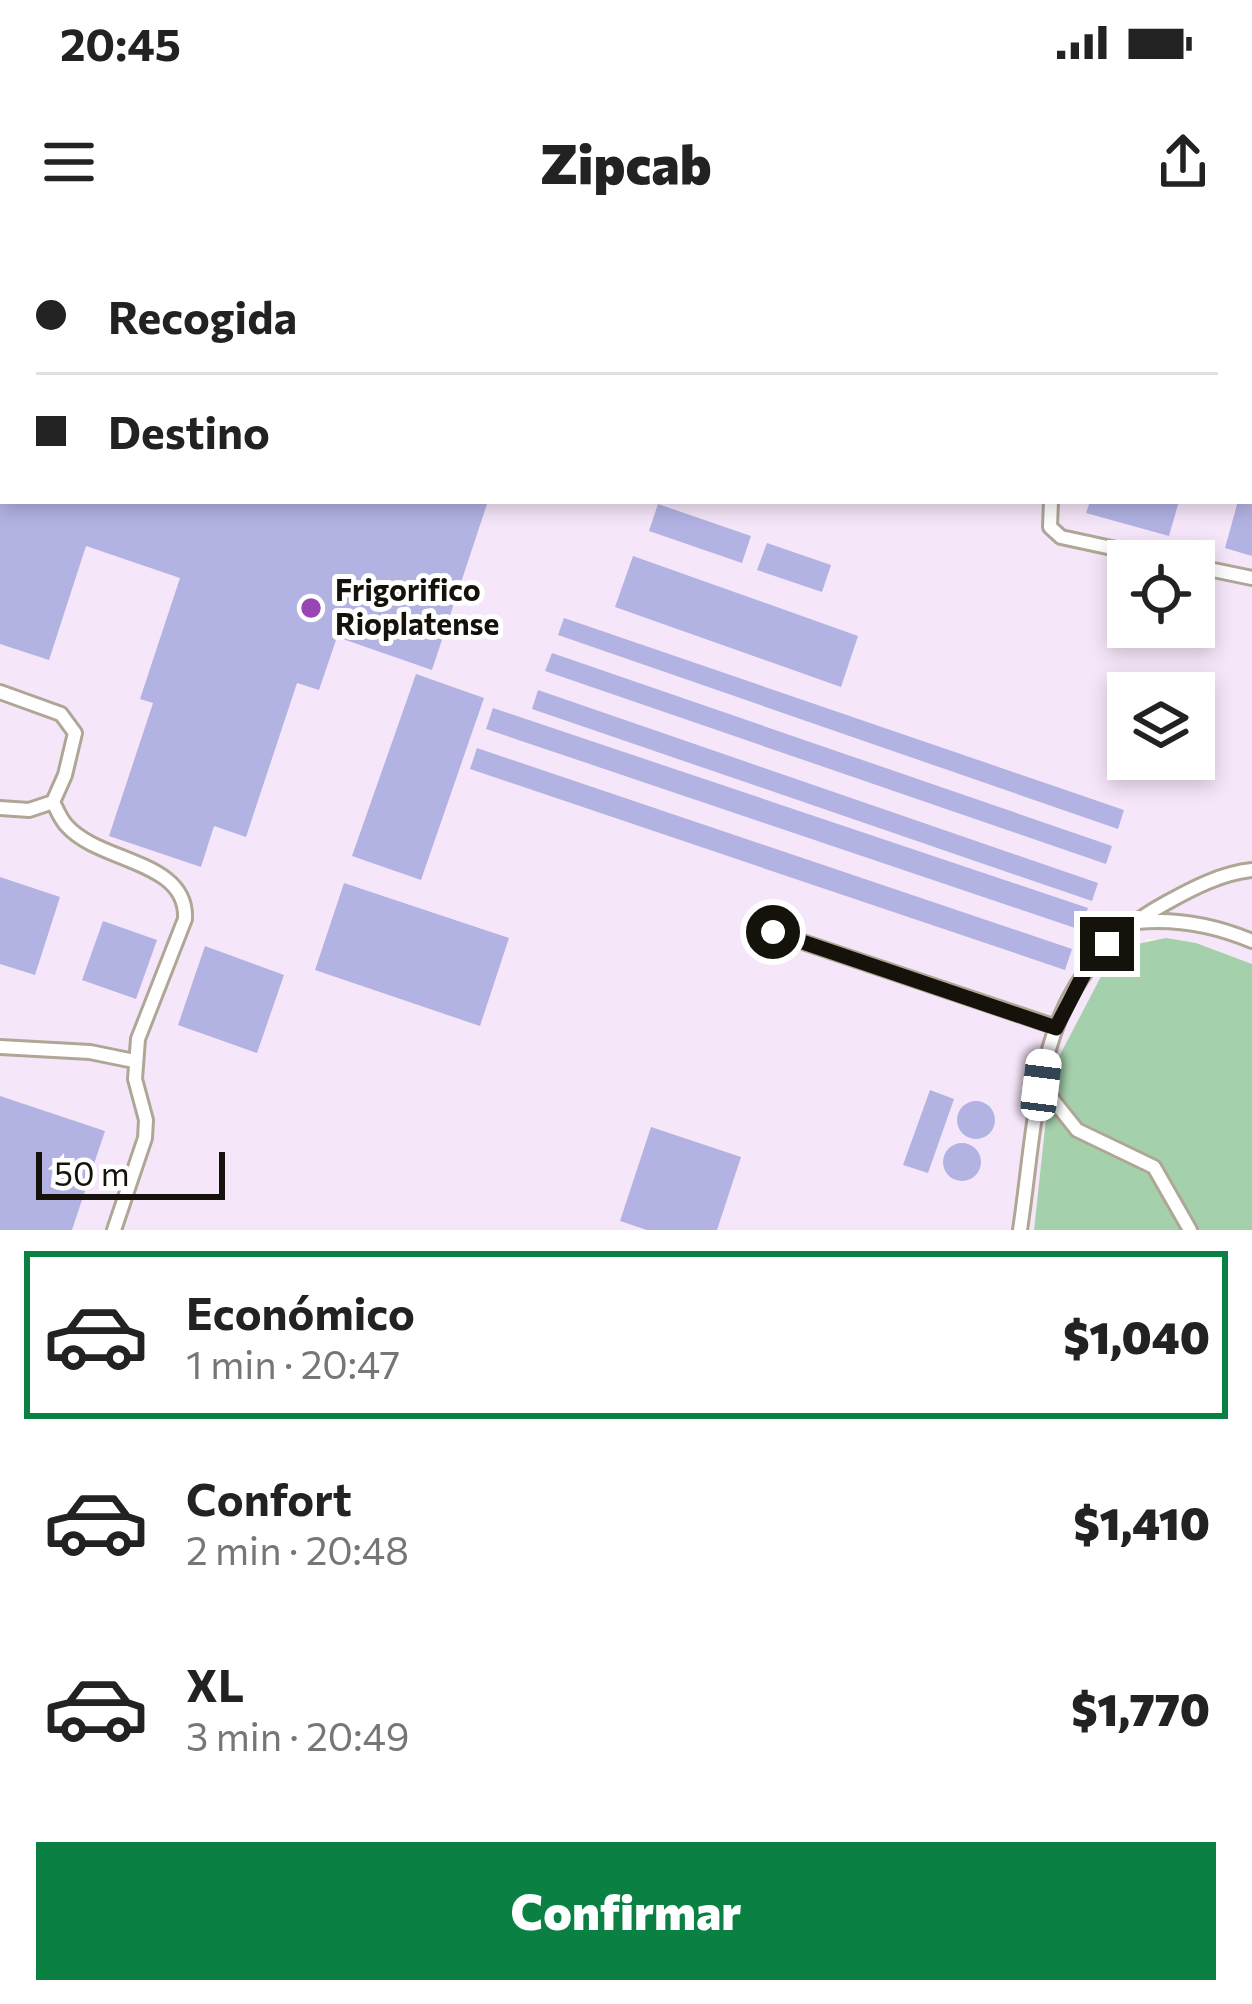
<!DOCTYPE html>
<html lang="es">
<head>
<meta charset="utf-8">
<style>
  :root { --surface:#fff; --page:#f6f6f6; --text:#222; --muted:#767676; --line:#e0e0e0; --accent:#0b8043 }
  body { margin:0; font-family:Commissioner,sans-serif; background:var(--page); color:var(--text); height:100vh; display:flex; flex-direction:column; font-size:45px; white-space:nowrap }
  * { box-sizing:border-box; margin:0 }
  p { font-size:39px; color:var(--muted) }
  .icon { flex:none; width:66px; height:66px; fill:none; stroke:currentColor; stroke-width:2; stroke-linecap:round; stroke-linejoin:round }
  .map { position:relative; height:990px; overflow:hidden }
  .sheet { display:flex; flex-direction:column; background:var(--surface); flex:1 }
  .sheet>* { flex:none }
  .hud { position:absolute; left:0px; top:0px; width:1254px; height:264px; box-shadow:0 6px 18px #0003; display:grid; align-content:center; height:264px; padding:0 36px; background:var(--surface) }
  .fabs { position:absolute; left:1107px; top:300px; display:grid; gap:24px }
  .fabs a { display:grid; place-items:center; width:108px; height:108px; border-radius:0px; background:var(--surface); box-shadow:0 6px 18px #0003; font-size:60px }
  .scale { position:absolute; left:36px; bottom:30px; width:189px; box-sizing:border-box; padding-left:12px; border:6px solid #15120c; border-top:0; font-size:33px; line-height:42px; white-space:nowrap; color:#15120c; -webkit-text-stroke:9px #fff; paint-order:stroke }
  .end { position:absolute; width:54px; height:54px; margin:-27px; border:15px solid #15120c; background:#fff; box-shadow:0 0 0 6px #fff }
  .from { border-radius:50% }
  .car { position:absolute; width:36px; height:72px; margin:-36px -18px; border-radius:15px; box-shadow:0 0 9px 3px #0007; background:linear-gradient(#fff 24%,#345 0 40%,#fff 0 76%,#345 0 86%,#fff 0) }
  .hud b { display:flex; align-items:center; gap:42px; height:114px; font-size:45px }
  .hud b+b { border-top:3px solid var(--line) }
  .hud i { width:30px; height:30px; background:var(--text) }
  ul { padding:21px 0 0; list-style:none }
  li { display:flex; align-items:center; gap:36px; height:168px; margin:0 24px 18px; padding:0 12px; border:6px solid transparent; border-radius:0px }
  li div { flex:1 }
  li b { display:block; font-size:45px }
  li em { font-style:normal; font-weight:800 }
  li.active { border-color:var(--accent) }
  li>.icon { width:108px; height:108px; stroke-width:1.5 }
  .cta { display:flex; gap:24px; margin-top:auto; padding:24px 36px }
  .cta a { flex:1; height:138px; border-radius:0px; background:var(--accent); color:#fff; font-size:48px; font-weight:800; line-height:138px; text-align:center }
  .status { display:flex; justify-content:space-between; align-items:center; height:84px; padding:0 60px; background:var(--surface); direction:ltr }
  .status svg { height:33px; fill:currentColor }
  header { display:flex; justify-content:space-between; align-items:center; height:156px; padding:0 36px; background:var(--surface); font-size:54px; font-weight:800 }
  .map>svg:first-child { display:block }
  .industrial { fill:#f6e6f9; fill-rule:evenodd }
  .forest { fill:#a5d0ac }
  .building { fill:#b2b3e3 }
  .lines { fill:none; stroke-linecap:round; stroke-linejoin:round }
  .lane-casing { stroke:#aea796; stroke-width:18 }
  .street-casing { stroke:#aea796; stroke-width:30 }
  .lane { stroke:#fff; stroke-width:12 }
  .street { stroke:#fff; stroke-width:24 }
  .route { stroke:#15120c; stroke-width:15 }
  .poi-dot { fill:#9946b4; stroke:#fff; stroke-width:4.5 }
  .labels { text-anchor:middle; stroke-width:10; stroke-linejoin:round; paint-order:stroke }
  .poi-label { font-size:30px; font-weight:bold; fill:#15120c; stroke:#fff; text-anchor:start }
</style>
</head>
<body>
<div class="status"><b>20:45</b><svg viewBox="0 0 49 12"><path d="M0 12V9h3v3zM5 12V6h3v6zM10 12V3h3v9zM15 12V0h3v12zM26 1h20v11H26zM47 4h2v5h-2z"/></svg></div>
<header><svg class="icon" aria-label="menu" viewBox="0 0 24 24"><path d="M4 6h16M4 12h16M4 18h16"/></svg>Zipcab<svg class="icon" aria-label="share" viewBox="0 0 24 24"><path d="M12 15V3M7 8l5-5 5 5M5 13v7h14v-7"/></svg></header>
<div class="map">
<svg width="1252" height="990" viewBox="0 0 1252 990">
  <rect width="100%" height="100%" fill="#fdf6e4"/>
  <path class="industrial" d="M0 0 1027 3H3V261H1251L1252 246V724L1196 703 1147 699 1051 832 1034 990H0ZM1128 321H1194V387H1128ZM1128 453H1194V519H1128Z"/>
  <path class="forest" d="M1166 698 1196 703 1252 724V990H1034L1051 832 1106 727 1132 705Z"/>
  <path class="building" d="M0 261H488L432 430 337 397 319 450 297 443 246 597 214 586 201 627 109 596 153 463 140 459 180 338 86 306 49 420 0 404Z
    M1090 261H1179L1169 296 1086 273Z
    M1238 261H1252V316L1225 308Z
    M658 264 751 296 742 323 649 291Z
    M767 303 831 325 822 352 757 330Z
    M633 316 858 396 841 447 615 367Z
    M564 378 1124 570 1118 589 558 395Z
    M552 413 1112 606 1106 624 545 431Z
    M416 434 484 458 421 640 352 616Z
    M538 450 1098 643 1092 661 532 469Z
    M493 468 1088 668 1081 690 486 489Z
    M477 508 1072 709 1065 730 470 529Z
    M0 637 60 657 35 735 0 724Z
    M344 643 509 698 480 786 315 730Z
    M103 681 157 700 136 759 82 740Z
    M205 706 284 735 257 813 178 785Z
    M930 850 954 859 928 933 903 925Z
    M0 856 105 891 72 990H0Z
    M957 880a19 19 0 1 1 38 0a19 19 0 1 1-38 0Z
    M651 887 741 917 717 990H647L620 981Z
    M943 922a19 19 0 1 1 38 0a19 19 0 1 1-38 0Z"/>
  <g class="lines">
    <g class="lane-casing">
      <path id="lane" d="M973 0 982 3
        M250 3 251 0
        M461 3 462 0
        M0 89 3 81
        M1051 261 1050 287 1061 297 1172 321
        M1194 326 1252 338
        M0 452 61 474 75 493 65 535 53 562 29 570 0 568
        M53 562C57 570 61 580 67 586 100 623 188 620 185 679L138 799 135 839 146 880 145 898 114 990
        M1137 682C1178 678 1214 685 1252 701
        M773 692 1056 787
        M0 807 90 812 134 821
        M1042 846 1077 890 1154 927 1190 990
        M1020 990C1040 856 1033 736 1166 663 1193 648 1222 633 1252 630"/>
    </g>
    <g class="street-casing">
      <path id="street" d="M1110 0 1118 3
        M1251 49H1252"/>
    </g>
    <use href="#lane" class="lane"/>
    <use href="#street" class="street"/>
  </g>
  <g class="lines">
    <path class="route" d="M773 692 1056 788 1090 722 1107 704"/>
  </g>
  <circle class="poi-dot" cx="311" cy="368" r="12"/>
  <g class="labels">
    <g class="poi-label">
      <text x="335" y="361">Frigorifico<tspan x="335" dy="34">Rioplatense</tspan></text>
    </g>
  </g>
</svg>
<div class="fabs">
<a><svg class="icon" aria-label="locate" viewBox="0 0 24 24"><circle cx="12" cy="12" r="6"/><path d="M12 2v4M12 18v4M2 12h4M18 12h4"/></svg></a>
<a><svg class="icon" aria-label="layers" viewBox="0 0 24 24"><path d="M12 4l9 5-9 5-9-5zM3 14l9 5 9-5"/></svg></a>
</div>
<div class="scale">50 m</div>
<i class="end from" style="left:773px;top:692px"></i>
<i class="end" style="left:1107px;top:704px"></i>
<i class="car" style="left:1041px;top:845px;rotate:7deg"></i>
<div class="hud">
<b><i class="from"></i>Recogida</b>
<b><i></i>Destino</b>
</div>
</div>
<section class="sheet">
<ul>
<li class="active"><svg class="icon" aria-label="car" viewBox="0 0 24 24"><path d="M5 17H2v-5l4-1 3-4h7l3 4 3 1v5h-3M9 17h6M6 11h13"/><circle cx="7" cy="17" r="2"/><circle cx="17" cy="17" r="2"/></svg><div><b>Económico</b><p>1 min · 20:47</p></div><em>$1,040</em></li>
<li><svg class="icon" aria-label="car" viewBox="0 0 24 24"><path d="M5 17H2v-5l4-1 3-4h7l3 4 3 1v5h-3M9 17h6M6 11h13"/><circle cx="7" cy="17" r="2"/><circle cx="17" cy="17" r="2"/></svg><div><b>Confort</b><p>2 min · 20:48</p></div><em>$1,410</em></li>
<li><svg class="icon" aria-label="car" viewBox="0 0 24 24"><path d="M5 17H2v-5l4-1 3-4h7l3 4 3 1v5h-3M9 17h6M6 11h13"/><circle cx="7" cy="17" r="2"/><circle cx="17" cy="17" r="2"/></svg><div><b>XL</b><p>3 min · 20:49</p></div><em>$1,770</em></li>
</ul>
<div class="cta"><a>Confirmar</a></div>
</section>
</body>
</html>
